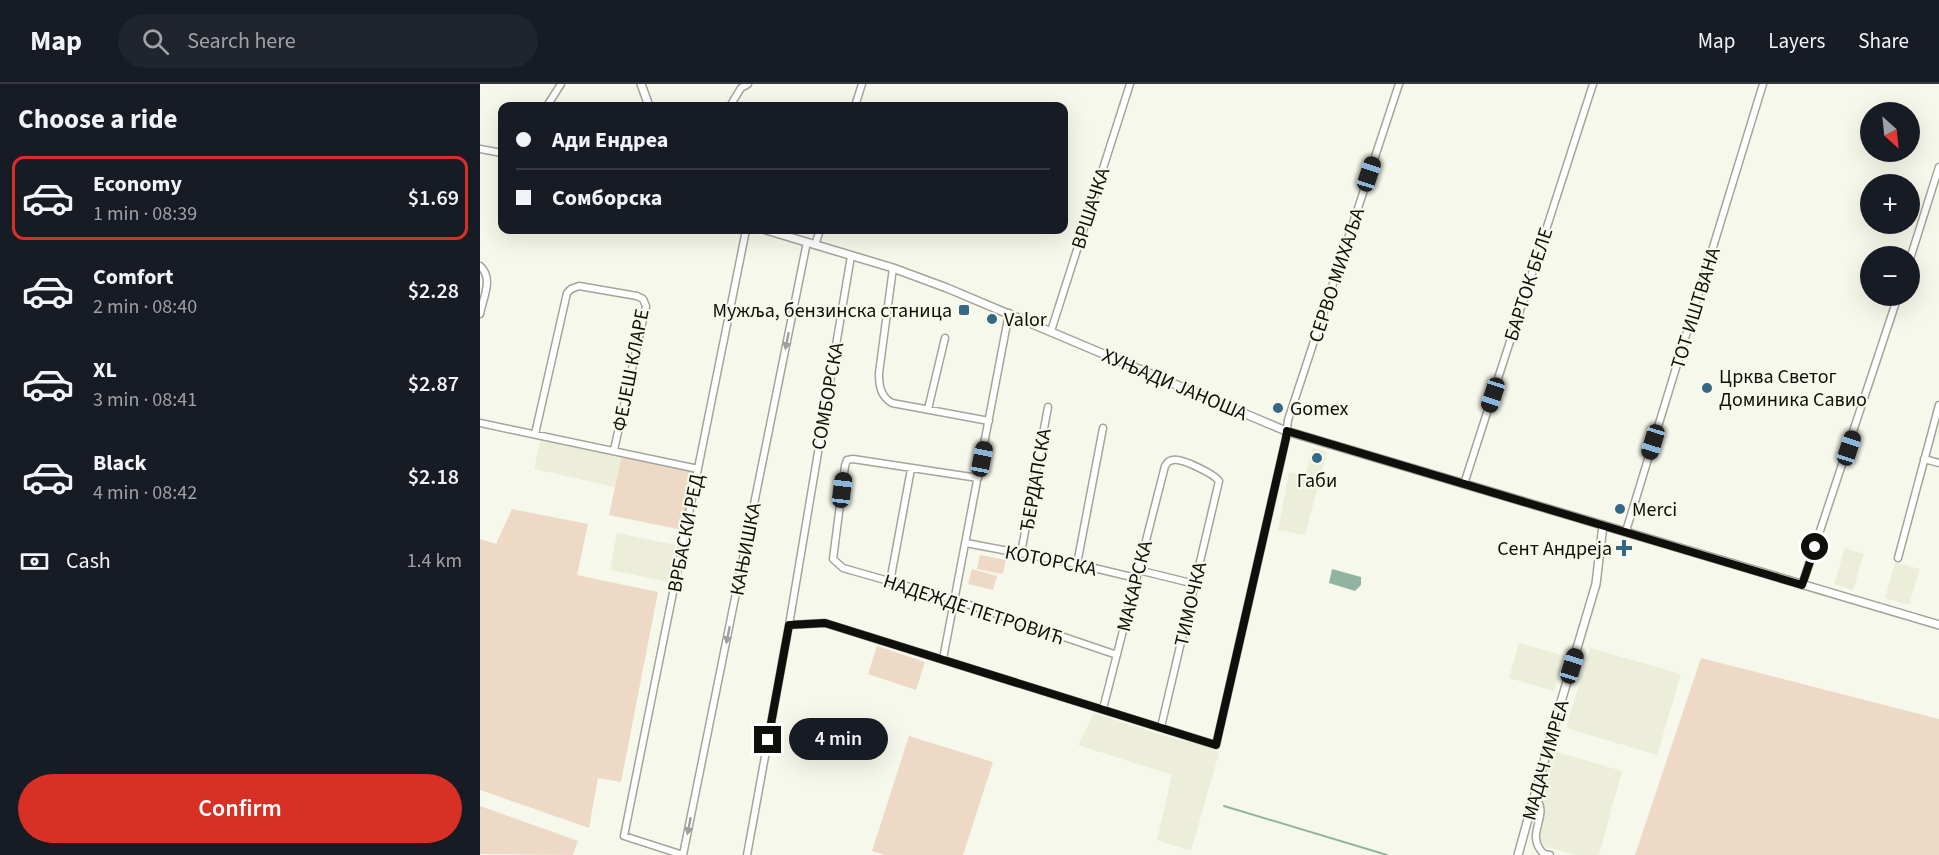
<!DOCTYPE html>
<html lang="en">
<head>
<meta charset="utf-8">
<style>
  :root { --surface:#171b24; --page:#20242c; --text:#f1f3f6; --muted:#9ea1a6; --line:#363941; --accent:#d93025 }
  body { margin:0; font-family:"Source Sans 3",sans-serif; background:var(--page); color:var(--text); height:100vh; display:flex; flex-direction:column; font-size:22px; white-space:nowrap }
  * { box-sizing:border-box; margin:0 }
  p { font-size:20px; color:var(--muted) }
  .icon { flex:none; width:33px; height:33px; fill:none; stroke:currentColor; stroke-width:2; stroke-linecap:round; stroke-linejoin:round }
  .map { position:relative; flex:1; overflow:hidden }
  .drawer { display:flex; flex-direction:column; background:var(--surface); width:480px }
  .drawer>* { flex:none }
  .top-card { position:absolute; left:18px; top:18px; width:570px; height:132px; border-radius:12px; box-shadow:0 6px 24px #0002; display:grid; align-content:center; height:132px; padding:0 18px; background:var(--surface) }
  .needle { width:39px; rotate:153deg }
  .tools { position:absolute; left:1380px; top:18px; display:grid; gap:12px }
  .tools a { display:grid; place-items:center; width:60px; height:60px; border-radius:50%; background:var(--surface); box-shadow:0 6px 24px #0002; font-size:30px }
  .end { position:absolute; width:27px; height:27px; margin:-14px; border:8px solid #0f100b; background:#fff; box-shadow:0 0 0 3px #fff }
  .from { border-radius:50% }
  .bubble { position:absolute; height:42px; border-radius:21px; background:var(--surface); box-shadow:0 6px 24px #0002; font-size:20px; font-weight:600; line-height:42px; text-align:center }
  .car { position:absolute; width:18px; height:36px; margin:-18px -9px; border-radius:8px; box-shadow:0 0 4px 2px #0007; background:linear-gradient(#222 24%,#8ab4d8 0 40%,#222 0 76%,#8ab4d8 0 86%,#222 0) }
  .top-card b { display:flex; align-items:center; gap:21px; height:57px; font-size:22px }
  .top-card b+b { border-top:2px solid var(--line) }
  .top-card i { width:15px; height:15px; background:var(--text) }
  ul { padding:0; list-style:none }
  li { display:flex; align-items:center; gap:18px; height:84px; margin:0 12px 9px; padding:0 6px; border:3px solid transparent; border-radius:12px }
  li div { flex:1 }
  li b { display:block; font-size:22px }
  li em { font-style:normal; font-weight:600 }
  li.active { border-color:var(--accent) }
  li>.icon { width:54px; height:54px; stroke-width:1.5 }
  h2 { padding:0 18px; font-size:27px; line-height:72px }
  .pay { display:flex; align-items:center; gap:15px; height:66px; padding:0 18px; font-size:22px }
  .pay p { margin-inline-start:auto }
  .primary-button { display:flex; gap:12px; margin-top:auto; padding:12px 18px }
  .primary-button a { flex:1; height:69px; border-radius:36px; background:var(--accent); color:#fff; font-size:24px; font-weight:600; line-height:69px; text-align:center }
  header { display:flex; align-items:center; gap:36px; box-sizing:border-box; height:84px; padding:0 30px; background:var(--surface); border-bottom:2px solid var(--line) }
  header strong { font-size:28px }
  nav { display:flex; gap:33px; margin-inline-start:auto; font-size:21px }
  .search { width:420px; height:54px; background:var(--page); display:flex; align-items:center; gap:15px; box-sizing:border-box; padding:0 21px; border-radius:33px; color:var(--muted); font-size:22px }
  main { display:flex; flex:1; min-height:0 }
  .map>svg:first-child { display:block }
  .built { fill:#eceeda }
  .green { fill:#eed9c6 }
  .water { fill:#90b4a1 }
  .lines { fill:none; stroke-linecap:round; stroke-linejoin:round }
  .stream { stroke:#90b4a1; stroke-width:2 }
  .minor-casing { stroke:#a3a599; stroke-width:9 }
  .tertiary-casing { stroke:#a3a599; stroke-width:10 }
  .minor { stroke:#fff; stroke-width:6 }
  .tertiary { stroke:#fff; stroke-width:7 }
  .oneway { fill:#9f9f9d }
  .route { stroke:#0f100b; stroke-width:8 }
  .poi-dot { fill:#356885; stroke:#f6f8eb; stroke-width:2 }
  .labels { text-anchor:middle; stroke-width:4.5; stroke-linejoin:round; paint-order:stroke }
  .street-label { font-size:20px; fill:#0f100b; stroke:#f6f8eb }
  .poi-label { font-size:20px; fill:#0f100b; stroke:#f6f8eb; text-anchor:start }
</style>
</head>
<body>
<header>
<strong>Map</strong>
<div class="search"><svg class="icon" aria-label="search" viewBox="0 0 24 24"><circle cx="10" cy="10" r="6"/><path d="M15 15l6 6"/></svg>Search here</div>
<nav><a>Map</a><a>Layers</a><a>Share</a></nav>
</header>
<main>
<section class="drawer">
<h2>Choose a ride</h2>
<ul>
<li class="active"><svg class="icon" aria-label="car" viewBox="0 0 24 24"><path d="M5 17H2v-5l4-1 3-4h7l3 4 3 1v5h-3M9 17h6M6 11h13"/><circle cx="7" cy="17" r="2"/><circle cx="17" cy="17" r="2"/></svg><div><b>Economy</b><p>1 min · 08:39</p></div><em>$1.69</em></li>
<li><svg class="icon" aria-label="car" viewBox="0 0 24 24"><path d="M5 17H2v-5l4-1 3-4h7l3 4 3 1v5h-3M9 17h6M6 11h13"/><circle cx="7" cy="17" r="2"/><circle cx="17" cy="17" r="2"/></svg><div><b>Comfort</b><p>2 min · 08:40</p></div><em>$2.28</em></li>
<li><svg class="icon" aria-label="car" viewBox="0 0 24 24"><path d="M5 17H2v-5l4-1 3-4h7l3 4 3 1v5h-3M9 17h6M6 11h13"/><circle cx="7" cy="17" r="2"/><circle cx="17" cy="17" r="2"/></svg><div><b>XL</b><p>3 min · 08:41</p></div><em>$2.87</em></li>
<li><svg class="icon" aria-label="car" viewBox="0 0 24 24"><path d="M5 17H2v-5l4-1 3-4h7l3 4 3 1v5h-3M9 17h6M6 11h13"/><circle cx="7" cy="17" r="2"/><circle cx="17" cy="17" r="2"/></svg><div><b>Black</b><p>4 min · 08:42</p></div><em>$2.18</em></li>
</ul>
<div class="pay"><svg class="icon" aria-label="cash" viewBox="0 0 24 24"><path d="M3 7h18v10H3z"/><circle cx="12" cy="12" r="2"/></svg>Cash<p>1.4 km</p></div>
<div class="primary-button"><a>Confirm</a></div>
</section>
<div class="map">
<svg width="1459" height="771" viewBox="0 0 1459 771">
  <rect width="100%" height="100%" fill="#f6f8eb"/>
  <path class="built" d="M61 352 142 370 135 403 54 385Z
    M833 364 847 368 825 451 798 446 809 388 825 391Z
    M137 449 195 461 188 498 130 486Z
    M1365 464 1384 470 1373 506 1354 500Z
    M1415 478 1440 485 1429 521 1405 514Z
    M1039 559 1085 572 1074 607 1029 594Z
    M1110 564 1201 590 1177 671 1086 644Z
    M614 629 688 653 724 661 739 669 711 767 677 756 692 691 598 661Z
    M1070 666 1142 687 1119 771H1096L1059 761 1063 723 1062 715 1057 708Z"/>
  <path class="green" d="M142 370 215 385 202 446 129 431Z
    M32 425 108 440 97 491 178 508 141 698 118 694 109 744 0 706V455L16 460Z
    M500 471 526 476 523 490 497 485Z
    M492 485 517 492 513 506 488 500Z
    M397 562 445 578 436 606 388 590Z
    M1221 574 1459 635V771H1155Z
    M429 652 513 678 483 771H405L392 767Z
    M0 722 98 757 93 771 0 770Z"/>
  <path class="water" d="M852 485 881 493V501L875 507 849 499Z"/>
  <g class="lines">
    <path class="stream" d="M744 722 907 771"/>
    <g class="minor-casing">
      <path id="minor" d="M67 22 81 0
        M250 22 261 4 268 0
        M375 22 382 0
        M0 65 22 69
        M335 161 340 146
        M1430 175 1459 83
        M0 182C14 194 3 214 0 230
        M413 184 399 289C399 301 400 312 412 319L509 337
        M571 247 650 0
        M448 325 465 254
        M0 339 218 385
        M55 350 87 209 91 205 99 202 157 212 163 215 166 222 134 366
        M1444 375 1459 379
        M498 394 373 375 367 376 365 382 353 475 363 484 475 516 637 571
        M984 400 1113 0
        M1146 447 1283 0
        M486 459 597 480 656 494
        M541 469 568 323
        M1418 474 1459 321
        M597 480 623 344
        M658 486 715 500
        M410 498 431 385
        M1322 501 1418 212
        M309 541 345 539 736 661 806 354 808 336 919 0
        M463 575 529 229
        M623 625 685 382C688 378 688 377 693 376 702 374 734 390 739 397L681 643
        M1053 715 1057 716C1069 733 1044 751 1064 770L1070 771
        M203 771 144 752 266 146
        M203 771 327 158
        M267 771 309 541 371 172"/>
    </g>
    <g class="tertiary-casing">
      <path id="tertiary" d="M161 0 169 22
        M286 146 413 184 467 204 806 347 1459 541
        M1038 771 1075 638 1116 500 1123 441"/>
    </g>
    <use href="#minor" class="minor"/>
    <use href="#tertiary" class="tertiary"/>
  </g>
  <defs><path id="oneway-solid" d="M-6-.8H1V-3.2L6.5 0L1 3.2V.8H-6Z" transform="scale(1.5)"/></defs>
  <g class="oneway">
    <use href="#oneway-solid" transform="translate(307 257) rotate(101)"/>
    <use href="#oneway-solid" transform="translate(248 551) rotate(101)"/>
    <use href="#oneway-solid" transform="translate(209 742) rotate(101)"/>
  </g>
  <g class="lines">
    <path class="route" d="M288 656 309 541 345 539 736 661 806 354 807 347 1322 501 1335 463"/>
  </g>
  <g class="poi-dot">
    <rect x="478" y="220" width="12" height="12" rx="3"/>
    <circle cx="512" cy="235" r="6"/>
    <circle cx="1227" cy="304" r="6"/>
    <circle cx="798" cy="324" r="6"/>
    <circle cx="837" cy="374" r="6"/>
    <circle cx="1140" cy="425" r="6"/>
    <path d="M1141 455h6v6h6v6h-6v6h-6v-6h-6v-6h6z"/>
  </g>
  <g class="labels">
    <g class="street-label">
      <text transform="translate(610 124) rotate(-72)" y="7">ВРШАЧКА</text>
      <text transform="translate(856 191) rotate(-72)" y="7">СЕРВО МИХАЉА</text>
      <text transform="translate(1048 200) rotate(-72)" y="7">БАРТОК БЕЛЕ</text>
      <text transform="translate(1215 224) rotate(-73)" y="7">ТОТ ИШТВАНА</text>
      <text transform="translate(150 286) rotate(-79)" y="7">ФЕЈЕШ КЛАРЕ</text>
      <text transform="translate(695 300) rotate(23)" y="7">ХУЊАДИ ЈАНОША</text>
      <text transform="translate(347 312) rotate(-80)" y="7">СОМБОРСКА</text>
      <text transform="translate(555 396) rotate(-80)" y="7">ЂЕРДАПСКА</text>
      <text transform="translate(205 449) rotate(-79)" y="7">ВРБАСКИ РЕД</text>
      <text transform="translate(265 465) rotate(-79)" y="7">КАЊИШКА</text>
      <text transform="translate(571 476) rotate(11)" y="7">КОТОРСКА</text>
      <text transform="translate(654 502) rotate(-76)" y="7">МАКАРСКА</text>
      <text transform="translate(710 520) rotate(-77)" y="7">ТИМОЧКА</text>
      <text transform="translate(494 525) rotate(18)" y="7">НАДЕЖДЕ ПЕТРОВИЋ</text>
      <text transform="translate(1065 676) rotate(-74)" y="7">МАДАЧ ИМРЕА</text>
    </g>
    <g class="poi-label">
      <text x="472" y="233" text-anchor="end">Мужља, бензинска станица</text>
      <text x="524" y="242">Valor</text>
      <text x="1239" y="299">Црква Светог<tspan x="1239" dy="23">Доминика Савио</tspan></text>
      <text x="810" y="331">Gomex</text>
      <text x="837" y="403" text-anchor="middle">Габи</text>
      <text x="1152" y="432">Merci</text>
      <text x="1132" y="471" text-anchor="end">Сент Андреја</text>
    </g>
  </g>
</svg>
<div class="tools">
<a><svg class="needle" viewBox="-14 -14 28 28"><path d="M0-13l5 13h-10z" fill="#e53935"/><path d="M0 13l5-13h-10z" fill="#9ea1a6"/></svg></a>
<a>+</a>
<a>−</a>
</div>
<i class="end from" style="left:1335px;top:463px"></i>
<i class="end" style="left:288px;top:656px"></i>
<div class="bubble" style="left:309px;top:634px;width:99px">4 min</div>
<i class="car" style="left:889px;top:90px;rotate:18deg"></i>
<i class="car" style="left:1013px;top:311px;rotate:198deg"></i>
<i class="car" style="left:1173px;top:358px;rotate:197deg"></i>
<i class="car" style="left:1369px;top:364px;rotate:18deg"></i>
<i class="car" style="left:502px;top:375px;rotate:11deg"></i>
<i class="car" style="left:362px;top:406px;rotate:7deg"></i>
<i class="car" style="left:1092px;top:582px;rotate:17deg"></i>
<div class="top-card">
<b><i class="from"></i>Ади Ендреа</b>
<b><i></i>Сомборска</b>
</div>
</div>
</main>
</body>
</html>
